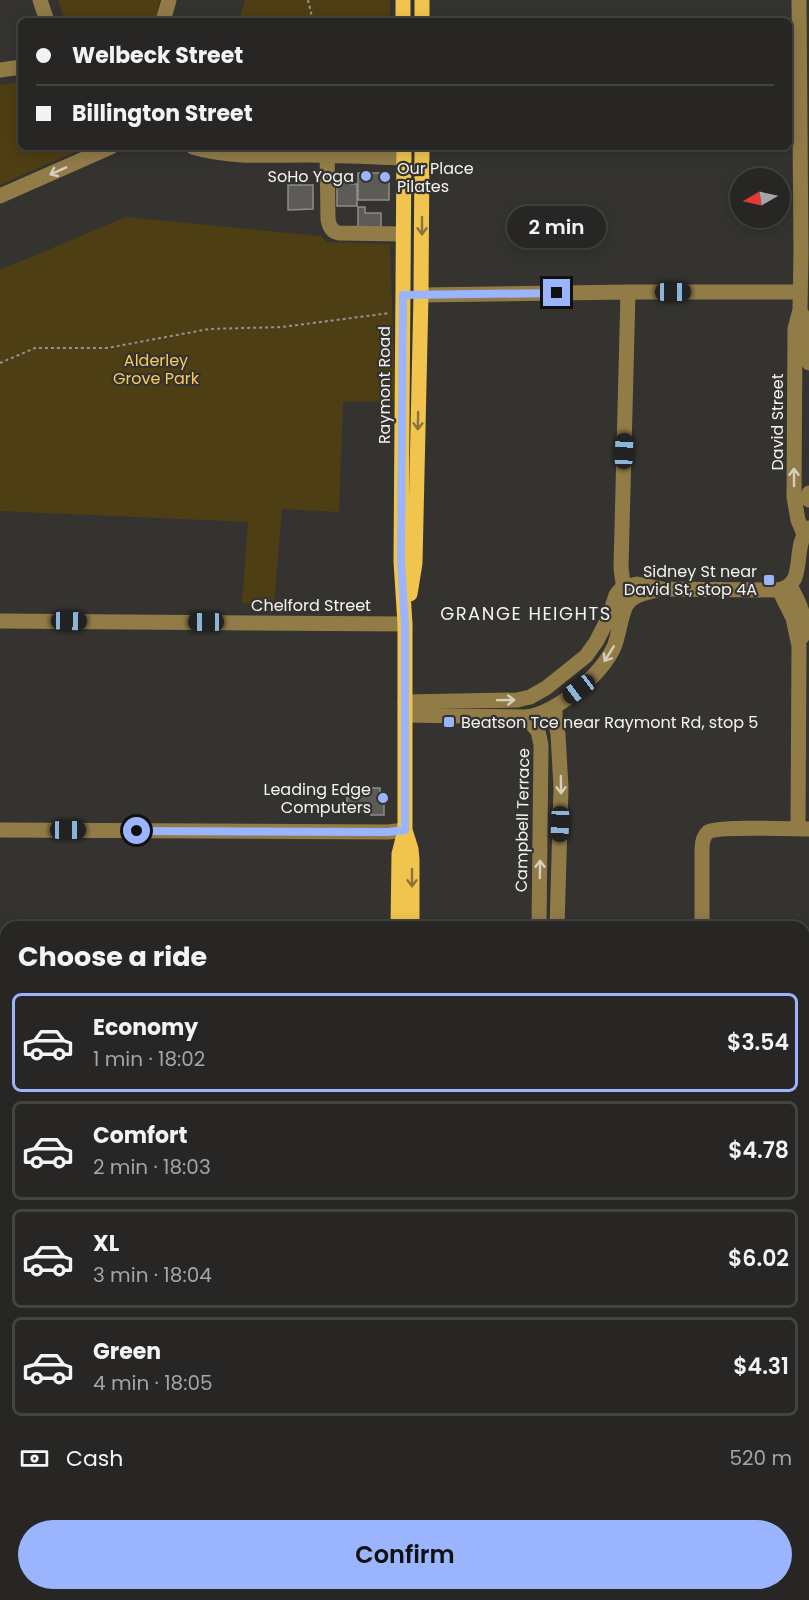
<!DOCTYPE html>
<html lang="en">
<head>
<meta charset="utf-8">
<style>
  :root { --surface:#272624; --page:#2f2e2c; --text:#f1f3f6; --muted:#a4a5a6; --line:#434341; --accent:#9ab5fd }
  body { margin:0; font-family:Poppins,sans-serif; background:var(--page); color:var(--text); height:100vh; display:flex; flex-direction:column; font-size:22px; white-space:nowrap }
  * { box-sizing:border-box; margin:0 }
  p { font-size:20px; color:var(--muted) }
  .icon { flex:none; width:33px; height:33px; fill:none; stroke:currentColor; stroke-width:2; stroke-linecap:round; stroke-linejoin:round }
  .map { position:relative; flex:1; overflow:hidden }
  .side { position:absolute; left:0px; top:921px; width:810px; height:680px; display:flex; flex-direction:column; background:var(--surface); border-radius:18px 18px 0 0; box-shadow:0 3px 15px #0003,0 0 0 2px var(--line) }
  .side>* { flex:none }
  .top-card { position:absolute; left:18px; top:18px; width:774px; height:132px; border-radius:9px; box-shadow:0 3px 15px #0003,0 0 0 2px var(--line); display:grid; align-content:center; height:132px; padding:0 18px; background:var(--surface) }
  .needle { width:39px; rotate:261deg }
  .controls { position:absolute; left:730px; top:168px; display:grid; gap:12px }
  .controls a { display:grid; place-items:center; width:60px; height:60px; border-radius:50%; background:var(--surface); box-shadow:0 3px 15px #0003,0 0 0 2px var(--line); font-size:30px }
  .end { position:absolute; width:27px; height:27px; margin:-14px; border:8px solid #9ab5fd; background:#111; box-shadow:0 0 0 3px #111 }
  .from { border-radius:50% }
  .bubble { position:absolute; height:42px; border-radius:21px; background:var(--surface); box-shadow:0 3px 15px #0003,0 0 0 2px var(--line); font-size:20px; font-weight:600; line-height:42px; text-align:center }
  .car { position:absolute; width:18px; height:36px; margin:-18px -9px; border-radius:8px; box-shadow:0 0 4px 2px #0007; background:linear-gradient(#222 24%,#8ab4d8 0 40%,#222 0 76%,#8ab4d8 0 86%,#222 0) }
  .top-card b { display:flex; align-items:center; gap:21px; height:57px; font-size:22px }
  .top-card b+b { border-top:2px solid var(--line) }
  .top-card i { width:15px; height:15px; background:var(--text) }
  ul { padding:0; list-style:none }
  li { display:flex; align-items:center; gap:18px; height:99px; margin:0 12px 9px; padding:0 6px; border:3px solid var(--line); border-radius:9px }
  li div { flex:1 }
  li b { display:block; font-size:22px }
  li em { font-style:normal; font-weight:600 }
  li.current { border-color:var(--accent) }
  li>.icon { width:54px; height:54px; stroke-width:1.5 }
  h2 { padding:0 18px; font-size:27px; line-height:72px }
  .pay { display:flex; align-items:center; gap:15px; height:66px; padding:0 18px; font-size:22px }
  .pay p { margin-inline-start:auto }
  .action { display:flex; gap:12px; margin-top:auto; padding:12px 18px }
  .action a { flex:1; height:69px; border-radius:36px; background:var(--accent); color:#111; font-size:24px; font-weight:600; line-height:69px; text-align:center }
  .map>svg:first-child { display:block }
  .green { fill:#4e3e14 }
  .lines { fill:none; stroke-linecap:round; stroke-linejoin:round }
  .stream { stroke:#281e05; stroke-width:4 }
  .building { fill:#5d5b58; stroke:#8f8d8a; stroke-width:1.5 }
  .path { stroke:#949390; stroke-width:2; stroke-dasharray:3 3; stroke-linecap:butt }
  .minor { stroke:#917c48; stroke-width:15 }
  .major { stroke:#f0c44d; stroke-width:15 }
  .oneway { stroke:#d6cfbe }
  .oneway2 { stroke:#89743d }
  .route { stroke:#9ab5fd; stroke-width:8 }
  .poi-dot { fill:#9ab5fd; stroke:#343330; stroke-width:2 }
  .labels { text-anchor:middle; stroke-width:4.5; stroke-linejoin:round; paint-order:stroke }
  .poi-label { font-size:16px; fill:#f4f3f1; stroke:#343330; text-anchor:end }
  .park-label { font-size:16px; fill:#f7cc5d; stroke:#343330 }
  .street-label { font-size:16px; fill:#f4f3f1; stroke:#343330 }
  .neighbourhood-label { font-size:18px; letter-spacing:1.5px; fill:#f4f3f1; stroke:#343330 }
</style>
</head>
<body>
<div class="map">
<svg width="809" height="1600" viewBox="0 0 809 1600">
  <rect width="100%" height="100%" fill="#343330"/>
  <path class="green" d="M58 0H160L156 21H65Z
    M245 0H390V21H239Z
    M21 82V147H86L0 185V85Z
    M126 217 321 236 327 242 390 244 395 401 343 402 339 512 282 509 274 605 242 603 248 522 0 511V270Z
    M0 1505H6V1594H118L122 1600H0Z"/>
  <g class="lines">
    <path class="stream" d="M0 1577 6 1582
      M21 1594 25 1600"/>
  </g>
  <path class="building" d="M358 173H382L389 178V200H358Z
    M343 179H351V184H357V206H337V184H343Z
    M288 185H313V209L288 210Z
    M358 207H365V213H381V229H358Z
    M359 788H380V796H384V815H371V812L347 811V790H359Z
    M804 1406H809V1600H724V1594H804Z"/>
  <g class="lines">
    <path class="path" d="M308 0 313 21
      M0 363 35 348H107L209 329 282 327 390 313"/>
    <path class="minor" d="M40 0 47 21
      M799 0 801 253 800 310 795 329 794 497 798 520 804 534
      M163 21 169 0
      M0 70 21 67
      M193 147C229 158 268 155 305 155 338 155 371 157 404 158
      M327 147 328 219C329 226 332 232 339 233L403 234
      M0 196 111 147
      M628 292 621 568 623 583 628 595
      M421 295 628 292H799
      M800 310 808 328 809 363
      M809 493V500
      M790 586C800 603 807 618 802 637
      M779 590 793 618 799 646 798 829
      M0 621 405 624
      M405 702 517 700 530 697 546 688 586 656 596 642 609 617 616 595 620 590 628 586 637 584 662 589 777 590C809 586 790 548 809 528
      M555 706V718L558 734 561 788 557 927
      M405 715 526 717C557 713 601 675 614 647 619 636 621 611 628 603 635 594 646 593 656 590
      M526 717 538 731 541 745 539 927
      M0 830 388 832 405 830
      M702 927V850C702 843 703 836 708 832 717 826 794 829 809 829
      M0 1039H6
      M0 1246H6
      M804 1381H809
      M211 1594 224 1600
      M515 1594V1600
      M159 1600 165 1594
      M698 1600V1594"/>
    <path class="major" d="M403 0V21
      M422 0V21
      M404 147 401 561 405 624V830L411 849 412 859V927
      M410 594 415 563 421 295 422 147
      M398 927 399 854 405 830
      M396 1600V1594"/>
  </g>
  <defs><path id="oneway-shaft" d="M-6 0H5M1.5-3L5.5 0L1.5 3" fill="none" stroke-width="1.6" stroke-linecap="round" stroke-linejoin="round" transform="scale(1.5)"/></defs>
  <g class="oneway">
    <use href="#oneway-shaft" transform="translate(58 171) rotate(156)"/>
    <use href="#oneway-shaft" transform="translate(794 477) rotate(-90)"/>
    <use href="#oneway-shaft" transform="translate(609 654) rotate(122)"/>
    <use href="#oneway-shaft" transform="translate(506 700) rotate(-1)"/>
    <use href="#oneway-shaft" transform="translate(561 785) rotate(89)"/>
    <use href="#oneway-shaft" transform="translate(540 869) rotate(-89)"/>
  </g>
  <g class="oneway2">
    <use href="#oneway-shaft" transform="translate(422 226) rotate(90)"/>
    <use href="#oneway-shaft" transform="translate(418 421) rotate(91)"/>
    <use href="#oneway-shaft" transform="translate(412 878) rotate(90)"/>
  </g>
  <g class="lines">
    <path class="route" d="M137 831 388 832 405 830V624L401 561 403 295 557 293"/>
  </g>
  <g class="poi-dot">
    <circle cx="366" cy="176" r="6"/>
    <circle cx="385" cy="177" r="6"/>
    <rect x="763" y="574" width="12" height="12" rx="3"/>
    <rect x="443" y="716" width="12" height="12" rx="3"/>
    <circle cx="383" cy="798" r="6"/>
  </g>
  <g class="labels">
    <g class="poi-label">
      <text x="397" y="174" text-anchor="start">Our Place<tspan x="397" dy="18">Pilates</tspan></text>
      <text x="354" y="182">SoHo Yoga</text>
      <text x="757" y="577">Sidney St near<tspan x="757" dy="18">David St, stop 4A</tspan></text>
      <text x="461" y="728" text-anchor="start">Beatson Tce near Raymont Rd, stop 5</text>
      <text x="371" y="795">Leading Edge<tspan x="371" dy="18">Computers</tspan></text>
    </g>
    <g class="park-label">
      <text x="156" y="366">Alderley<tspan x="156" dy="18">Grove Park</tspan></text>
    </g>
    <g class="street-label">
      <text transform="translate(384 385) rotate(-90)" y="6">Raymont Road</text>
      <text transform="translate(777 422) rotate(-90)" y="6">David Street</text>
      <text x="311" y="611">Chelford Street</text>
      <text transform="translate(522 820) rotate(-89)" y="6">Campbell Terrace</text>
    </g>
    <g class="neighbourhood-label">
      <text x="526" y="620">GRANGE HEIGHTS</text>
    </g>
  </g>
</svg>
<div class="controls">
<a><svg class="needle" viewBox="-14 -14 28 28"><path d="M0-13l5 13h-10z" fill="#e53935"/><path d="M0 13l5-13h-10z" fill="#a4a5a6"/></svg></a>
</div>
<i class="end from" style="left:137px;top:831px"></i>
<i class="end" style="left:557px;top:293px"></i>
<div class="bubble" style="left:507px;top:206px;width:99px">2 min</div>
<i class="car" style="left:673px;top:292px;rotate:90deg"></i>
<i class="car" style="left:624px;top:451px;rotate:2deg"></i>
<i class="car" style="left:69px;top:621px;rotate:91deg"></i>
<i class="car" style="left:206px;top:622px;rotate:270deg"></i>
<i class="car" style="left:579px;top:689px;rotate:233deg"></i>
<i class="car" style="left:560px;top:824px;rotate:182deg"></i>
<i class="car" style="left:68px;top:830px;rotate:90deg"></i>
<div class="top-card">
<b><i class="from"></i>Welbeck Street</b>
<b><i></i>Billington Street</b>
</div>
<section class="side">
<h2>Choose a ride</h2>
<ul>
<li class="current"><svg class="icon" aria-label="car" viewBox="0 0 24 24"><path d="M5 17H2v-5l4-1 3-4h7l3 4 3 1v5h-3M9 17h6M6 11h13"/><circle cx="7" cy="17" r="2"/><circle cx="17" cy="17" r="2"/></svg><div><b>Economy</b><p>1 min · 18:02</p></div><em>$3.54</em></li>
<li><svg class="icon" aria-label="car" viewBox="0 0 24 24"><path d="M5 17H2v-5l4-1 3-4h7l3 4 3 1v5h-3M9 17h6M6 11h13"/><circle cx="7" cy="17" r="2"/><circle cx="17" cy="17" r="2"/></svg><div><b>Comfort</b><p>2 min · 18:03</p></div><em>$4.78</em></li>
<li><svg class="icon" aria-label="car" viewBox="0 0 24 24"><path d="M5 17H2v-5l4-1 3-4h7l3 4 3 1v5h-3M9 17h6M6 11h13"/><circle cx="7" cy="17" r="2"/><circle cx="17" cy="17" r="2"/></svg><div><b>XL</b><p>3 min · 18:04</p></div><em>$6.02</em></li>
<li><svg class="icon" aria-label="car" viewBox="0 0 24 24"><path d="M5 17H2v-5l4-1 3-4h7l3 4 3 1v5h-3M9 17h6M6 11h13"/><circle cx="7" cy="17" r="2"/><circle cx="17" cy="17" r="2"/></svg><div><b>Green</b><p>4 min · 18:05</p></div><em>$4.31</em></li>
</ul>
<div class="pay"><svg class="icon" aria-label="cash" viewBox="0 0 24 24"><path d="M3 7h18v10H3z"/><circle cx="12" cy="12" r="2"/></svg>Cash<p>520 m</p></div>
<div class="action"><a>Confirm</a></div>
</section>
</div>
</body>
</html>
